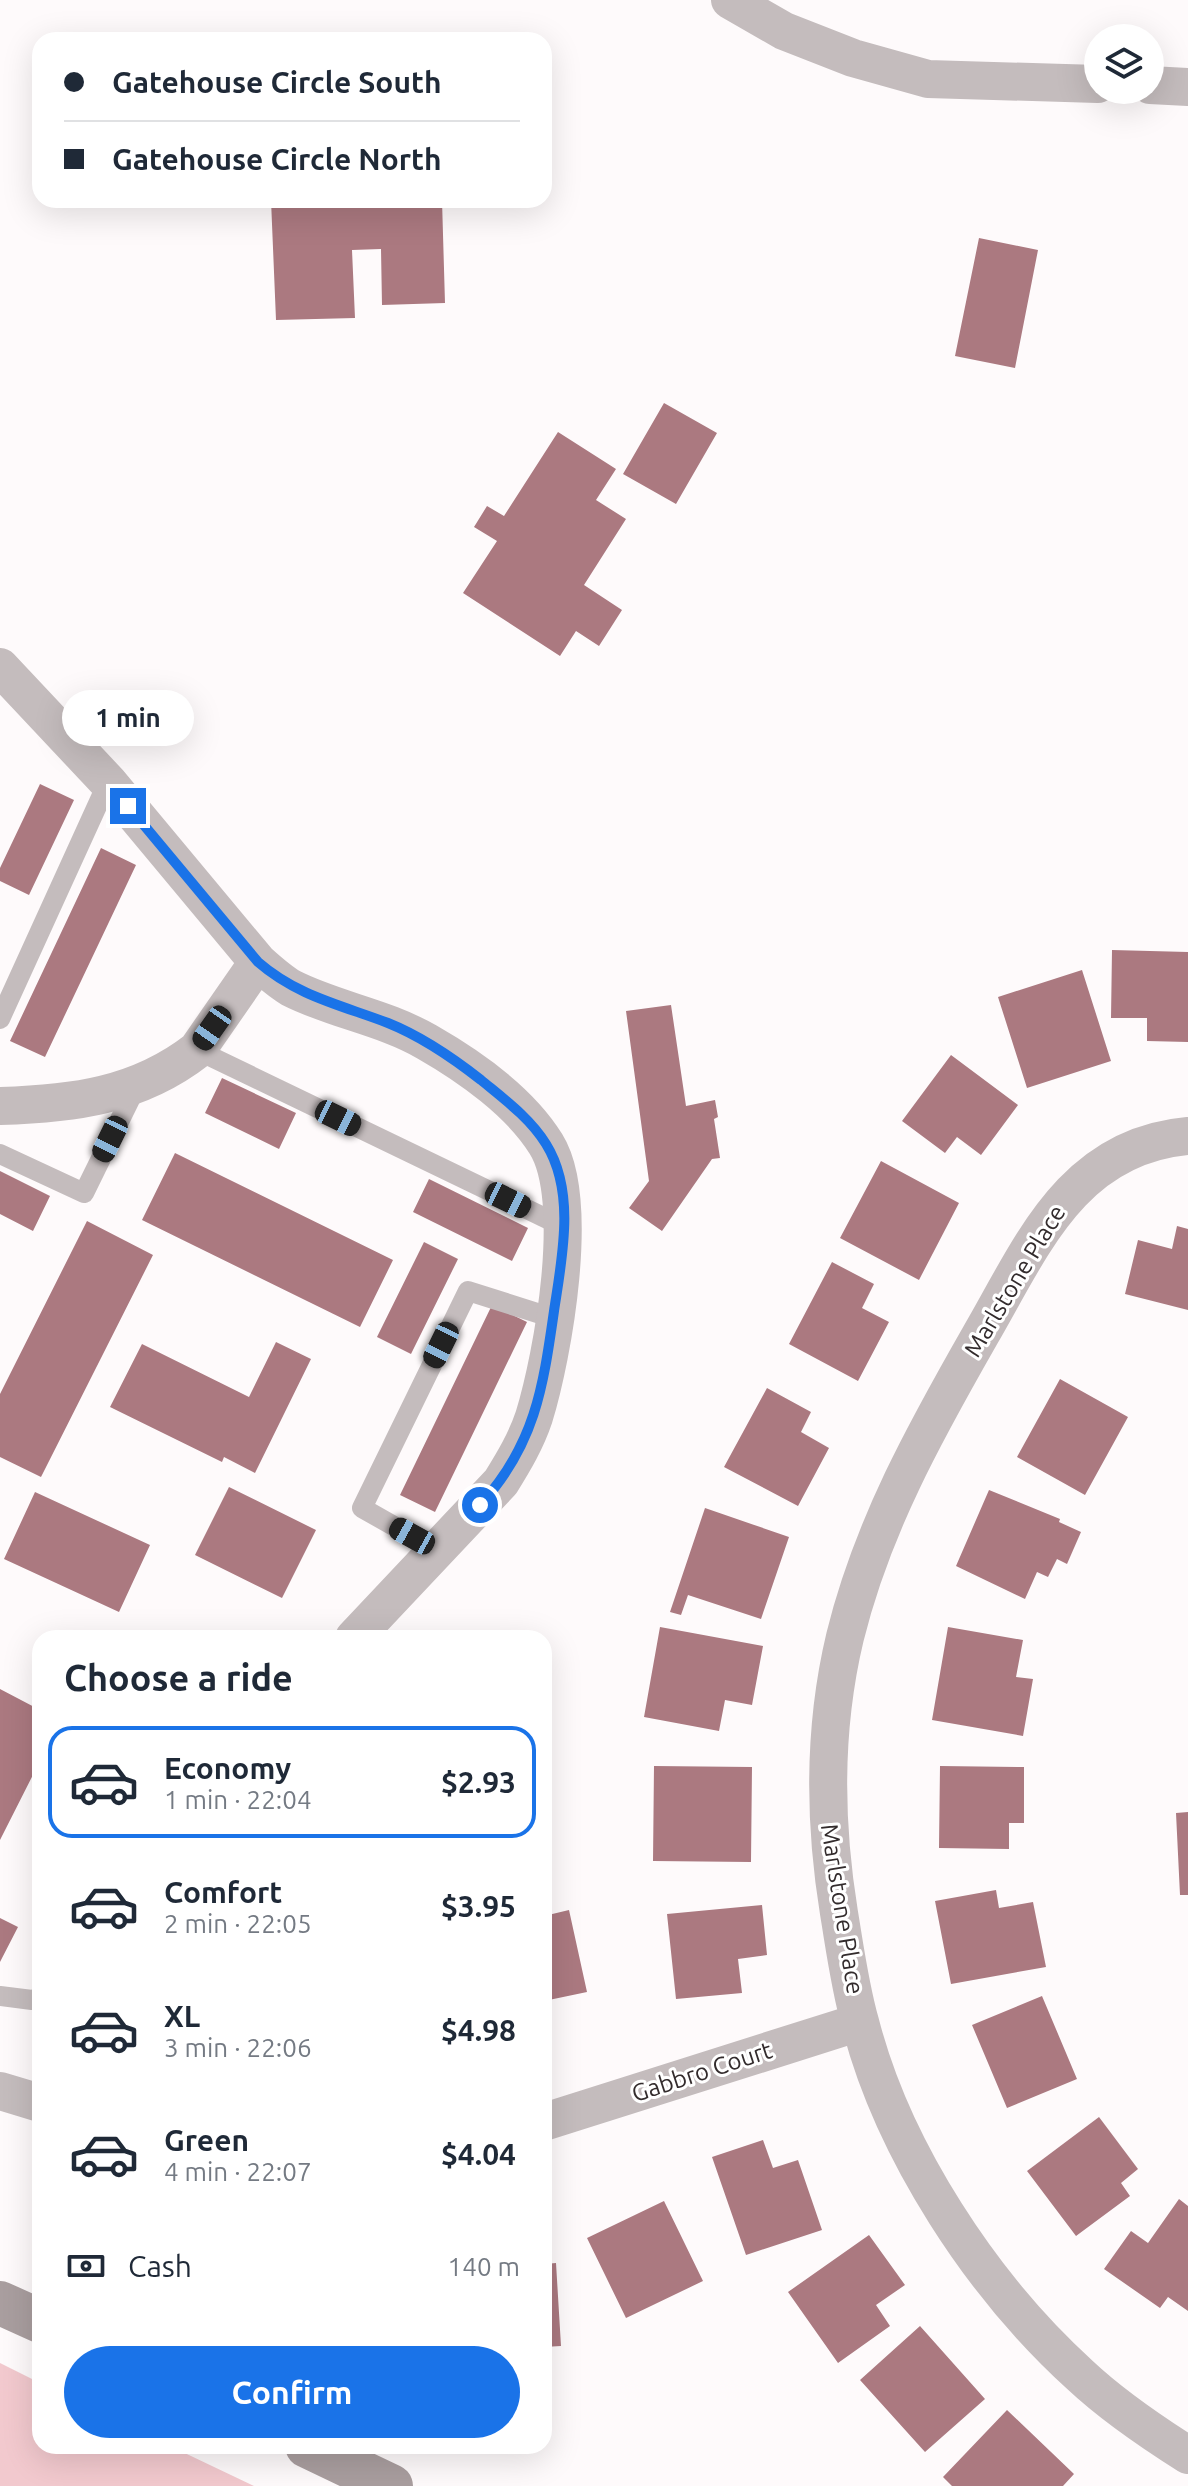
<!DOCTYPE html>
<html lang="en">
<head>
<meta charset="utf-8">
<style>
  :root { --surface:#fff; --page:#f2f2f3; --text:#1f2937; --muted:#747a83; --line:#e0e1e3; --accent:#1a73e8 }
  body { margin:0; font-family:Ubuntu,sans-serif; background:var(--page); color:var(--text); height:100vh; display:flex; flex-direction:column; font-size:30px; white-space:nowrap }
  * { box-sizing:border-box; margin:0 }
  p { font-size:26px; color:var(--muted) }
  .icon { flex:none; width:44px; height:44px; fill:none; stroke:currentColor; stroke-width:2; stroke-linecap:round; stroke-linejoin:round }
  .map { position:relative; flex:1; overflow:hidden }
  .details { position:absolute; left:32px; top:1630px; width:520px; height:824px; display:flex; flex-direction:column; background:var(--surface); border-radius:24px; box-shadow:0 8px 32px #0002 }
  .details>* { flex:none }
  .top-card { position:absolute; left:32px; top:32px; width:520px; height:176px; border-radius:24px; box-shadow:0 8px 32px #0002; display:grid; align-content:center; height:176px; padding:0 32px; background:var(--surface) }
  .controls { position:absolute; left:1084px; top:24px; display:grid; gap:16px }
  .controls a { display:grid; place-items:center; width:80px; height:80px; border-radius:50%; background:var(--surface); box-shadow:0 8px 32px #0002; font-size:40px }
  .end { position:absolute; width:36px; height:36px; margin:-18px; border:10px solid #1a73e8; background:#fff; box-shadow:0 0 0 4px #fff }
  .from { border-radius:50% }
  .bubble { position:absolute; height:56px; border-radius:28px; background:var(--surface); box-shadow:0 8px 32px #0002; font-size:26px; font-weight:700; line-height:56px; text-align:center }
  .car { position:absolute; width:24px; height:48px; margin:-24px -12px; border-radius:10px; box-shadow:0 0 6px 2px #0007; background:linear-gradient(#222 24%,#8ab4d8 0 40%,#222 0 76%,#8ab4d8 0 86%,#222 0) }
  .top-card b { display:flex; align-items:center; gap:28px; height:76px; font-size:30px }
  .top-card b+b { border-top:2px solid var(--line) }
  .top-card i { width:20px; height:20px; background:var(--text) }
  ul { padding:0; list-style:none }
  li { display:flex; align-items:center; gap:24px; height:112px; margin:0 16px 12px; padding:0 16px; border:4px solid transparent; border-radius:24px }
  li div { flex:1 }
  li b { display:block; font-size:30px }
  li em { font-style:normal; font-weight:700 }
  li.current { border-color:var(--accent) }
  li>.icon { width:72px; height:72px; stroke-width:1.5 }
  h2 { padding:0 32px; font-size:36px; line-height:96px }
  .pay { display:flex; align-items:center; gap:20px; height:88px; padding:0 32px; font-size:30px }
  .pay p { margin-inline-start:auto }
  .action { display:flex; gap:16px; margin-top:auto; padding:16px 32px }
  .action a { flex:1; height:92px; border-radius:48px; background:var(--accent); color:#fff; font-size:32px; font-weight:700; line-height:92px; text-align:center }
  .map>svg:first-child { display:block }
  .green { fill:#f2c9ce }
  .building { fill:#ab7980 }
  .lines { fill:none; stroke-linecap:round; stroke-linejoin:round }
  .service { stroke:#c4bcbd; stroke-width:20 }
  .minor { stroke:#c4bcbd; stroke-width:38 }
  .secondary { stroke:#a99e9f; stroke-width:44 }
  .route { stroke:#1a73e8; stroke-width:10 }
  .labels { text-anchor:middle; stroke-width:6; stroke-linejoin:round; paint-order:stroke }
  .street-label { font-size:24px; fill:#332c2d; stroke:#fff }
</style>
</head>
<body>
<div class="map">
<svg width="1188" height="2486" viewBox="0 0 1188 2486">
  <rect width="100%" height="100%" fill="#fefafb"/>
  <path class="green" d="M0 2363 40 2383V2446H170L254 2486H0Z"/>
  <path class="building" d="M271 200H442L445 303 382 305 381 249 352 250 355 318 276 320Z
    M979 238 1038 250 1015 368 955 356Z
    M664 403 717 433 676 504 623 474Z
    M558 432 616 469 596 500 626 519 584 585 622 610 599 646 576 631 560 656 463 593 497 541 474 527 487 506 504 516Z
    M40 784 74 800 29 895 0 881V868Z
    M101 848 136 865 45 1057 10 1041Z
    M1112 950 1188 952V1042L1147 1041V1018H1111Z
    M1082 970 1111 1061 1027 1088 998 997Z
    M671 1005 686 1106 715 1100 718 1117 714 1119 720 1158 712 1159 662 1231 629 1208 649 1181 626 1011Z
    M951 1055 1018 1105 981 1155 957 1137 945 1153 902 1121Z
    M222 1078 296 1113 279 1149 205 1113Z
    M175 1153 393 1260 360 1327 142 1220Z
    M881 1161 959 1203 919 1280 840 1238Z
    M0 1171 50 1196 33 1231 0 1214Z
    M429 1179 528 1228 512 1261 413 1212Z
    M87 1221 153 1255 41 1477 0 1457V1394Z
    M1177 1226 1188 1229V1310L1125 1294 1138 1240 1172 1249Z
    M424 1242 458 1259 411 1354 377 1337Z
    M832 1262 874 1284 862 1308 889 1322 858 1381 789 1344Z
    M492 1305 527 1322 435 1512 400 1495Z
    M276 1342 311 1359 255 1473 224 1457 222 1462 110 1407 142 1344 249 1397Z
    M1060 1379 1128 1417 1085 1495 1017 1457Z
    M767 1388 811 1412 801 1432 829 1448 798 1506 724 1467Z
    M229 1487 316 1530 282 1598 195 1555Z
    M989 1490 1060 1519 1059 1522 1081 1532 1067 1564 1057 1559 1048 1577 1037 1572 1025 1599 956 1566Z
    M35 1492 150 1545 119 1612 4 1559Z
    M705 1508 789 1537 761 1619 688 1595 681 1615 670 1612Z
    M660 1627 763 1646 752 1705 725 1700 719 1731 644 1717Z
    M948 1627 1023 1640 1016 1677 1033 1679 1023 1736 932 1720Z
    M0 1689 40 1710V1761L0 1840Z
    M654 1766 752 1767 751 1862 653 1861Z
    M940 1766 1024 1767V1823H1009V1849L939 1848Z
    M1188 1812V1895H1180L1176 1813Z
    M996 1890 999 1908 1033 1902 1046 1967 951 1984 935 1901Z
    M762 1905 767 1955 738 1959 742 1993 676 1999 667 1914Z
    M569 1910 587 1992 544 2001V1916Z
    M0 1918 18 1927 0 1962Z
    M1042 1996 1077 2079 1007 2108 972 2025Z
    M1099 2117 1138 2169 1121 2183 1130 2196 1076 2236 1027 2171Z
    M763 2140 773 2168 798 2160 822 2230 746 2255 712 2157Z
    M1179 2199 1188 2206V2311L1168 2297 1160 2308 1104 2269 1131 2231 1148 2243Z
    M664 2201 703 2281 626 2318 587 2238Z
    M869 2235 905 2285 876 2305 890 2326 838 2363 788 2292Z
    M556 2263 561 2346 544 2347V2264Z
    M920 2326 985 2399 925 2452 860 2380Z
    M1007 2410 1074 2474 1063 2486H952L943 2477Z"/>
  <g class="lines">
    <path class="service" d="M0 1019 108 782
      M197 1050 564 1227
      M0 1154 84 1193 137 1085
      M438 1551 362 1508 468 1291 553 1318
      M0 1996 32 2000 40 1997"/>
    <path class="minor" d="M730 0 784 31 853 58 928 79 1098 84
      M1150 85 1188 87
      M0 667 108 782 258 962 197 1050C138 1096 72 1104 0 1106
      M258 962C268 971 279 981 291 988 334 1010 384 1017 427 1042 469 1066 520 1102 546 1144 581 1200 553 1355 534 1417 526 1441 514 1461 501 1482L354 1638
      M1188 1136C1072 1146 1032 1246 981 1334 925 1432 872 1527 845 1637 823 1729 824 1821 839 1913 845 1949 850 1987 860 2022 893 2151 982 2286 1080 2375 1113 2406 1150 2431 1188 2455
      M0 2091 40 2103
      M544 2122 860 2022"/>
    <path class="secondary" d="M0 2303 40 2321
      M307 2446 391 2486"/>
  </g>
  <g class="lines">
    <path class="route" d="M128 806 258 962C297 996 341 1005 388 1023 423 1037 453 1058 481 1080 504 1099 530 1118 546 1144 576 1192 562 1258 554 1311 543 1388 535 1445 480 1505"/>
  </g>
  <g class="labels">
    <g class="street-label">
      <text transform="translate(1015 1281) rotate(-59)" y="8">Marlstone Place</text>
      <text transform="translate(842 1909) rotate(81)" y="8">Marlstone Place</text>
      <text transform="translate(702 2072) rotate(-18)" y="8">Gabbro Court</text>
    </g>
  </g>
</svg>
<div class="controls">
<a><svg class="icon" aria-label="layers" viewBox="0 0 24 24"><path d="M12 4l9 5-9 5-9-5zM3 14l9 5 9-5"/></svg></a>
</div>
<i class="end from" style="left:480px;top:1505px"></i>
<i class="end" style="left:128px;top:806px"></i>
<div class="bubble" style="left:62px;top:690px;width:132px">1 min</div>
<i class="car" style="left:212px;top:1028px;rotate:215deg"></i>
<i class="car" style="left:338px;top:1118px;rotate:116deg"></i>
<i class="car" style="left:110px;top:1139px;rotate:206deg"></i>
<i class="car" style="left:508px;top:1200px;rotate:116deg"></i>
<i class="car" style="left:441px;top:1345px;rotate:206deg"></i>
<i class="car" style="left:412px;top:1536px;rotate:299deg"></i>
<div class="top-card">
<b><i class="from"></i>Gatehouse Circle South</b>
<b><i></i>Gatehouse Circle North</b>
</div>
<section class="details">
<h2>Choose a ride</h2>
<ul>
<li class="current"><svg class="icon" aria-label="car" viewBox="0 0 24 24"><path d="M5 17H2v-5l4-1 3-4h7l3 4 3 1v5h-3M9 17h6M6 11h13"/><circle cx="7" cy="17" r="2"/><circle cx="17" cy="17" r="2"/></svg><div><b>Economy</b><p>1 min · 22:04</p></div><em>$2.93</em></li>
<li><svg class="icon" aria-label="car" viewBox="0 0 24 24"><path d="M5 17H2v-5l4-1 3-4h7l3 4 3 1v5h-3M9 17h6M6 11h13"/><circle cx="7" cy="17" r="2"/><circle cx="17" cy="17" r="2"/></svg><div><b>Comfort</b><p>2 min · 22:05</p></div><em>$3.95</em></li>
<li><svg class="icon" aria-label="car" viewBox="0 0 24 24"><path d="M5 17H2v-5l4-1 3-4h7l3 4 3 1v5h-3M9 17h6M6 11h13"/><circle cx="7" cy="17" r="2"/><circle cx="17" cy="17" r="2"/></svg><div><b>XL</b><p>3 min · 22:06</p></div><em>$4.98</em></li>
<li><svg class="icon" aria-label="car" viewBox="0 0 24 24"><path d="M5 17H2v-5l4-1 3-4h7l3 4 3 1v5h-3M9 17h6M6 11h13"/><circle cx="7" cy="17" r="2"/><circle cx="17" cy="17" r="2"/></svg><div><b>Green</b><p>4 min · 22:07</p></div><em>$4.04</em></li>
</ul>
<div class="pay"><svg class="icon" aria-label="cash" viewBox="0 0 24 24"><path d="M3 7h18v10H3z"/><circle cx="12" cy="12" r="2"/></svg>Cash<p>140 m</p></div>
<div class="action"><a>Confirm</a></div>
</section>
</div>
</body>
</html>
